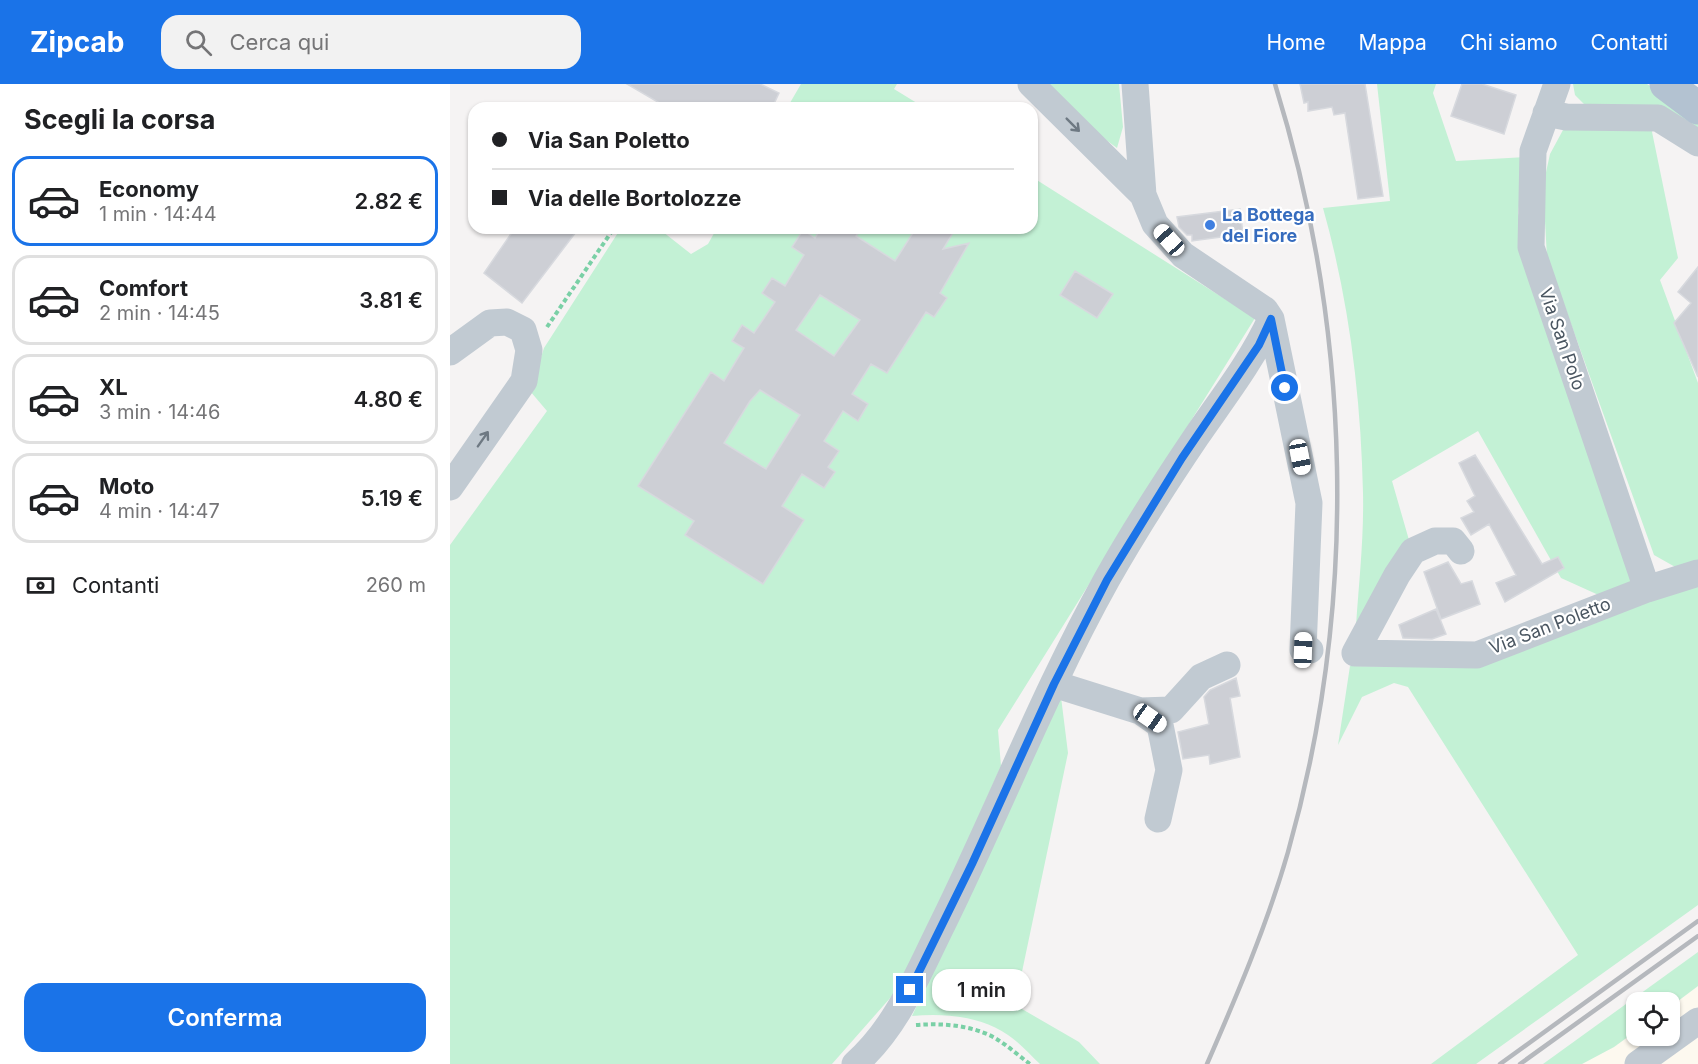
<!DOCTYPE html>
<html lang="it">
<head>
<meta charset="utf-8">
<style>
  :root { --surface:#fff; --page:#f2f2f2; --text:#202124; --muted:#757577; --line:#e0e0e0; --accent:#1a73e8 }
  body { margin:0; font-family:Inter,sans-serif; background:var(--page); color:var(--text); height:100vh; display:flex; flex-direction:column; font-size:22px; white-space:nowrap }
  * { box-sizing:border-box; margin:0 }
  p { font-size:20px; color:var(--muted) }
  .icon { flex:none; width:33px; height:33px; fill:none; stroke:currentColor; stroke-width:2; stroke-linecap:round; stroke-linejoin:round }
  .map { position:relative; flex:1; overflow:hidden }
  .panel { display:flex; flex-direction:column; background:var(--surface); width:450px }
  .panel>* { flex:none }
  .banner { position:absolute; left:18px; top:18px; width:570px; height:132px; border-radius:18px; box-shadow:0 2px 4px #0004; display:grid; align-content:center; height:132px; padding:0 24px; background:var(--surface) }
  .tools { position:absolute; left:1176px; top:908px; display:grid; gap:12px }
  .tools a { display:grid; place-items:center; width:54px; height:54px; border-radius:12px; background:var(--surface); box-shadow:0 2px 4px #0004; font-size:30px }
  .end { position:absolute; width:27px; height:27px; margin:-14px; border:8px solid #1a73e8; background:#fff; box-shadow:0 0 0 3px #fff }
  .from { border-radius:50% }
  .bubble { position:absolute; height:42px; border-radius:18px; background:var(--surface); box-shadow:0 2px 4px #0004; font-size:20px; font-weight:600; line-height:42px; text-align:center }
  .car { position:absolute; width:18px; height:36px; margin:-18px -9px; border-radius:8px; box-shadow:0 0 4px 2px #0007; background:linear-gradient(#fff 24%,#345 0 40%,#fff 0 76%,#345 0 86%,#fff 0) }
  .banner b { display:flex; align-items:center; gap:21px; height:57px; font-size:22px }
  .banner b+b { border-top:2px solid var(--line) }
  .banner i { width:15px; height:15px; background:var(--text) }
  ul { padding:0; list-style:none }
  li { display:flex; align-items:center; gap:18px; height:90px; margin:0 12px 9px; padding:0 12px; border:3px solid var(--line); border-radius:18px }
  li div { flex:1 }
  li b { display:block; font-size:22px }
  li em { font-style:normal; font-weight:600 }
  li.current { border-color:var(--accent) }
  li>.icon { width:54px; height:54px; stroke-width:1.5 }
  h2 { padding:0 24px; font-size:27px; line-height:72px }
  .pay { display:flex; align-items:center; gap:15px; height:66px; padding:0 24px; font-size:22px }
  .pay p { margin-inline-start:auto }
  .action { display:flex; gap:12px; margin-top:auto; padding:12px 24px }
  .action a { flex:1; height:69px; border-radius:18px; background:var(--accent); color:#fff; font-size:24px; font-weight:600; line-height:69px; text-align:center }
  header { display:flex; align-items:center; gap:36px; box-sizing:border-box; height:84px; padding:0 30px; background:var(--accent); color:#fff }
  header strong { font-size:28px }
  nav { display:flex; gap:33px; margin-inline-start:auto; font-size:21px }
  .search { width:420px; height:54px; background:var(--page); display:flex; align-items:center; gap:15px; box-sizing:border-box; padding:0 21px; border-radius:18px; color:var(--muted); font-size:22px }
  main { display:flex; flex:1; min-height:0 }
  .map>svg:first-child { display:block }
  .commercial { fill:#fdf9ef }
  .green { fill:#c3f1d5 }
  .building { fill:#cdcfd5; stroke:#d7d9de; stroke-width:1.5; fill-rule:evenodd }
  .lines { fill:none; stroke-linecap:round; stroke-linejoin:round }
  .path { stroke:#7ad0a6; stroke-width:4; stroke-dasharray:4.5 3; stroke-linecap:butt }
  .minor { stroke:#c1cad2; stroke-width:27 }
  .major { stroke:#b3c2d1; stroke-width:33 }
  .rail { stroke:#b5b8bd; stroke-width:4.5 }
  .oneway { stroke:#6e7983 }
  .route { stroke:#1a73e8; stroke-width:8 }
  .shop-dot { fill:#3f7fe0; stroke:#fff; stroke-width:2 }
  .labels { text-anchor:middle; stroke-width:4.5; stroke-linejoin:round; paint-order:stroke }
  .shop-label { font-size:18px; font-weight:bold; fill:#366cbe; stroke:#fff; text-anchor:start }
  .street-label { font-size:18px; fill:#4a5661; stroke:#fff }
</style>
</head>
<body>
<header>
<strong>Zipcab</strong>
<div class="search"><svg class="icon" aria-label="search" viewBox="0 0 24 24"><circle cx="10" cy="10" r="6"/><path d="M15 15l6 6"/></svg>Cerca qui</div>
<nav><a>Home</a><a>Mappa</a><a>Chi siamo</a><a>Contatti</a></nav>
</header>
<main>
<section class="panel">
<h2>Scegli la corsa</h2>
<ul>
<li class="current"><svg class="icon" aria-label="car" viewBox="0 0 24 24"><path d="M5 17H2v-5l4-1 3-4h7l3 4 3 1v5h-3M9 17h6M6 11h13"/><circle cx="7" cy="17" r="2"/><circle cx="17" cy="17" r="2"/></svg><div><b>Economy</b><p>1 min · 14:44</p></div><em>2.82 €</em></li>
<li><svg class="icon" aria-label="car" viewBox="0 0 24 24"><path d="M5 17H2v-5l4-1 3-4h7l3 4 3 1v5h-3M9 17h6M6 11h13"/><circle cx="7" cy="17" r="2"/><circle cx="17" cy="17" r="2"/></svg><div><b>Comfort</b><p>2 min · 14:45</p></div><em>3.81 €</em></li>
<li><svg class="icon" aria-label="car" viewBox="0 0 24 24"><path d="M5 17H2v-5l4-1 3-4h7l3 4 3 1v5h-3M9 17h6M6 11h13"/><circle cx="7" cy="17" r="2"/><circle cx="17" cy="17" r="2"/></svg><div><b>XL</b><p>3 min · 14:46</p></div><em>4.80 €</em></li>
<li><svg class="icon" aria-label="car" viewBox="0 0 24 24"><path d="M5 17H2v-5l4-1 3-4h7l3 4 3 1v5h-3M9 17h6M6 11h13"/><circle cx="7" cy="17" r="2"/><circle cx="17" cy="17" r="2"/></svg><div><b>Moto</b><p>4 min · 14:47</p></div><em>5.19 €</em></li>
</ul>
<div class="pay"><svg class="icon" aria-label="cash" viewBox="0 0 24 24"><path d="M3 7h18v10H3z"/><circle cx="12" cy="12" r="2"/></svg>Contanti<p>260 m</p></div>
<div class="action"><a>Conferma</a></div>
</section>
<div class="map">
<svg width="1248" height="980" viewBox="0 0 1248 980">
  <rect width="100%" height="100%" fill="#f5f3f3"/>
  <path class="commercial" d="M1248 902V980H1132L1164 963 1186 947V951H1220V923Z"/>
  <path class="green" d="M351 0H447L444 5 475 24H337Z
    M596 0H669L673 43 667 64 648 50Z
    M927 0H986L983 9 1006 77 1076 73 1068 129 1182 479 1181 501 1153 513 1111 494 1028 347 942 397 959 456 906 542C909 498 914 453 913 409 911 313 899 216 873 124L940 117Z
    M1123 0H1197L1248 35V46L1135 21 1125 11Z
    M1201 43 1228 174 1210 196 1248 299V478L1227 484 1204 471 1097 173 1093 102 1100 70 1113 46Z
    M582 93 805 234 548 646 551 682 456 896 382 980H0V461L97 327 80 307 94 264 171 144H208L241 170 258 160 267 144H582Z
    M1248 501V821L1026 980H981L1128 871 958 603 944 599 912 613 888 661 900 582 975 583 1205 512Z
    M611 613 618 669 565 921 629 958 650 980H590C580 971 570 959 558 951 530 932 495 929 462 932Z
    M1248 868V902L1220 923V918H1186V947L1164 963 1132 980H1093Z"/>
  <path class="building" d="M177 0H310L329 9 322 24H218Z
    M850 0H915L933 112 908 115 895 29 884 31 882 23 858 27V18L854 19Z
    M1012 0H1032L1066 11 1054 50 1001 32Z
    M790 125 793 150 742 157V151H737L729 143 727 133Z
    M65 144H129L72 219 34 189Z
    M371 144H412L406 152 445 177 466 144H506L493 165 519 159 490 209 497 214 484 233 476 228 437 289 421 280 402 310 418 320 408 337 393 327 374 357 389 367 378 383 385 388 374 404 352 390 332 422 354 436 313 500 235 451 244 437 188 402 261 288 274 297 294 264 282 257 292 241 304 249 325 218 312 209 322 194 335 202 354 171 342 163 353 146 365 154ZM370 211 410 236 384 272 346 246ZM310 306 350 331 316 385 274 359 300 317Z
    M1248 183V293L1224 239 1241 219 1228 208Z
    M625 187 663 210 647 234 610 211Z
    M1025 371 1092 480 1108 473 1114 484 1055 518 1046 499 1066 491 1039 440 1021 451 1011 434 1024 428 1017 417 1025 412 1009 379Z
    M998 478 1011 500 1022 497 1030 520 991 535 974 488Z
    M986 525 996 550 982 555 953 554 949 541Z
    M786 594 790 612 780 614 790 673 760 680 759 671 733 675 728 648 759 640 754 613 760 606Z"/>
  <g class="lines">
    <path class="path" d="M97 243 164 144
      M466 941C492 939 522 941 545 954 557 961 569 972 580 980"/>
    <path class="minor" d="M581 0 693 111
      M1107 0 1083 67 1081 163 1197 505
      M1096 29 1116 33 1208 34 1248 59
      M821 235 859 419 853 566H860
      M0 268 40 239 57 238 73 246 79 266 74 297 0 403
      M1011 467 1003 457H985L963 467 947 491 905 569 1027 571 1197 505 1248 489
      M604 600 690 627 710 641 719 686 708 735
      M690 627 721 626 751 593 777 581
      M405 980C448 942 468 889 493 839 549 725 595 606 657 495 684 447 715 399 746 353 772 315 802 277 821 235L815 226 733 171 705 140 693 111 685 0
      M1188 980 1248 937"/>
    <path class="major" d="M1216 0 1248 24"/>
    <path class="rail" d="M757 980C787 911 817 841 838 768 909 517 902 248 825 0
      M1050 980 1248 837
      M1070 980 1248 852"/>
  </g>
  <defs><path id="oneway-shaft" d="M-6 0H5M1.5-3L5.5 0L1.5 3" fill="none" stroke-width="1.6" stroke-linecap="round" stroke-linejoin="round" transform="scale(1.5)"/></defs>
  <g class="oneway">
    <use href="#oneway-shaft" transform="translate(623 41) rotate(45)"/>
    <use href="#oneway-shaft" transform="translate(33 355) rotate(-55)"/>
  </g>
  <g class="lines">
    <path class="route" d="M460 906 522 780 604 600 657 496 732 374 809 261 821 235 835 304"/>
  </g>
  <circle class="shop-dot" cx="760" cy="141" r="6"/>
  <g class="labels">
    <g class="shop-label">
      <text x="772" y="137">La Bottega<tspan x="772" dy="21">del Fiore</tspan></text>
    </g>
    <g class="street-label">
      <text transform="translate(1112 255) rotate(71)" y="6">Via San Polo</text>
      <text transform="translate(1100 542) rotate(-21)" y="6">Via San Poletto</text>
    </g>
  </g>
</svg>
<div class="tools">
<a><svg class="icon" aria-label="locate" viewBox="0 0 24 24"><circle cx="12" cy="12" r="6"/><path d="M12 2v4M12 18v4M2 12h4M18 12h4"/></svg></a>
</div>
<i class="end from" style="left:835px;top:304px"></i>
<i class="end" style="left:460px;top:906px"></i>
<div class="bubble" style="left:482px;top:885px;width:99px">1 min</div>
<i class="car" style="left:719px;top:156px;rotate:318deg"></i>
<i class="car" style="left:850px;top:373px;rotate:169deg"></i>
<i class="car" style="left:853px;top:566px;rotate:2deg"></i>
<i class="car" style="left:700px;top:634px;rotate:125deg"></i>
<div class="banner">
<b><i class="from"></i>Via San Poletto</b>
<b><i></i>Via delle Bortolozze</b>
</div>
</div>
</main>
</body>
</html>
